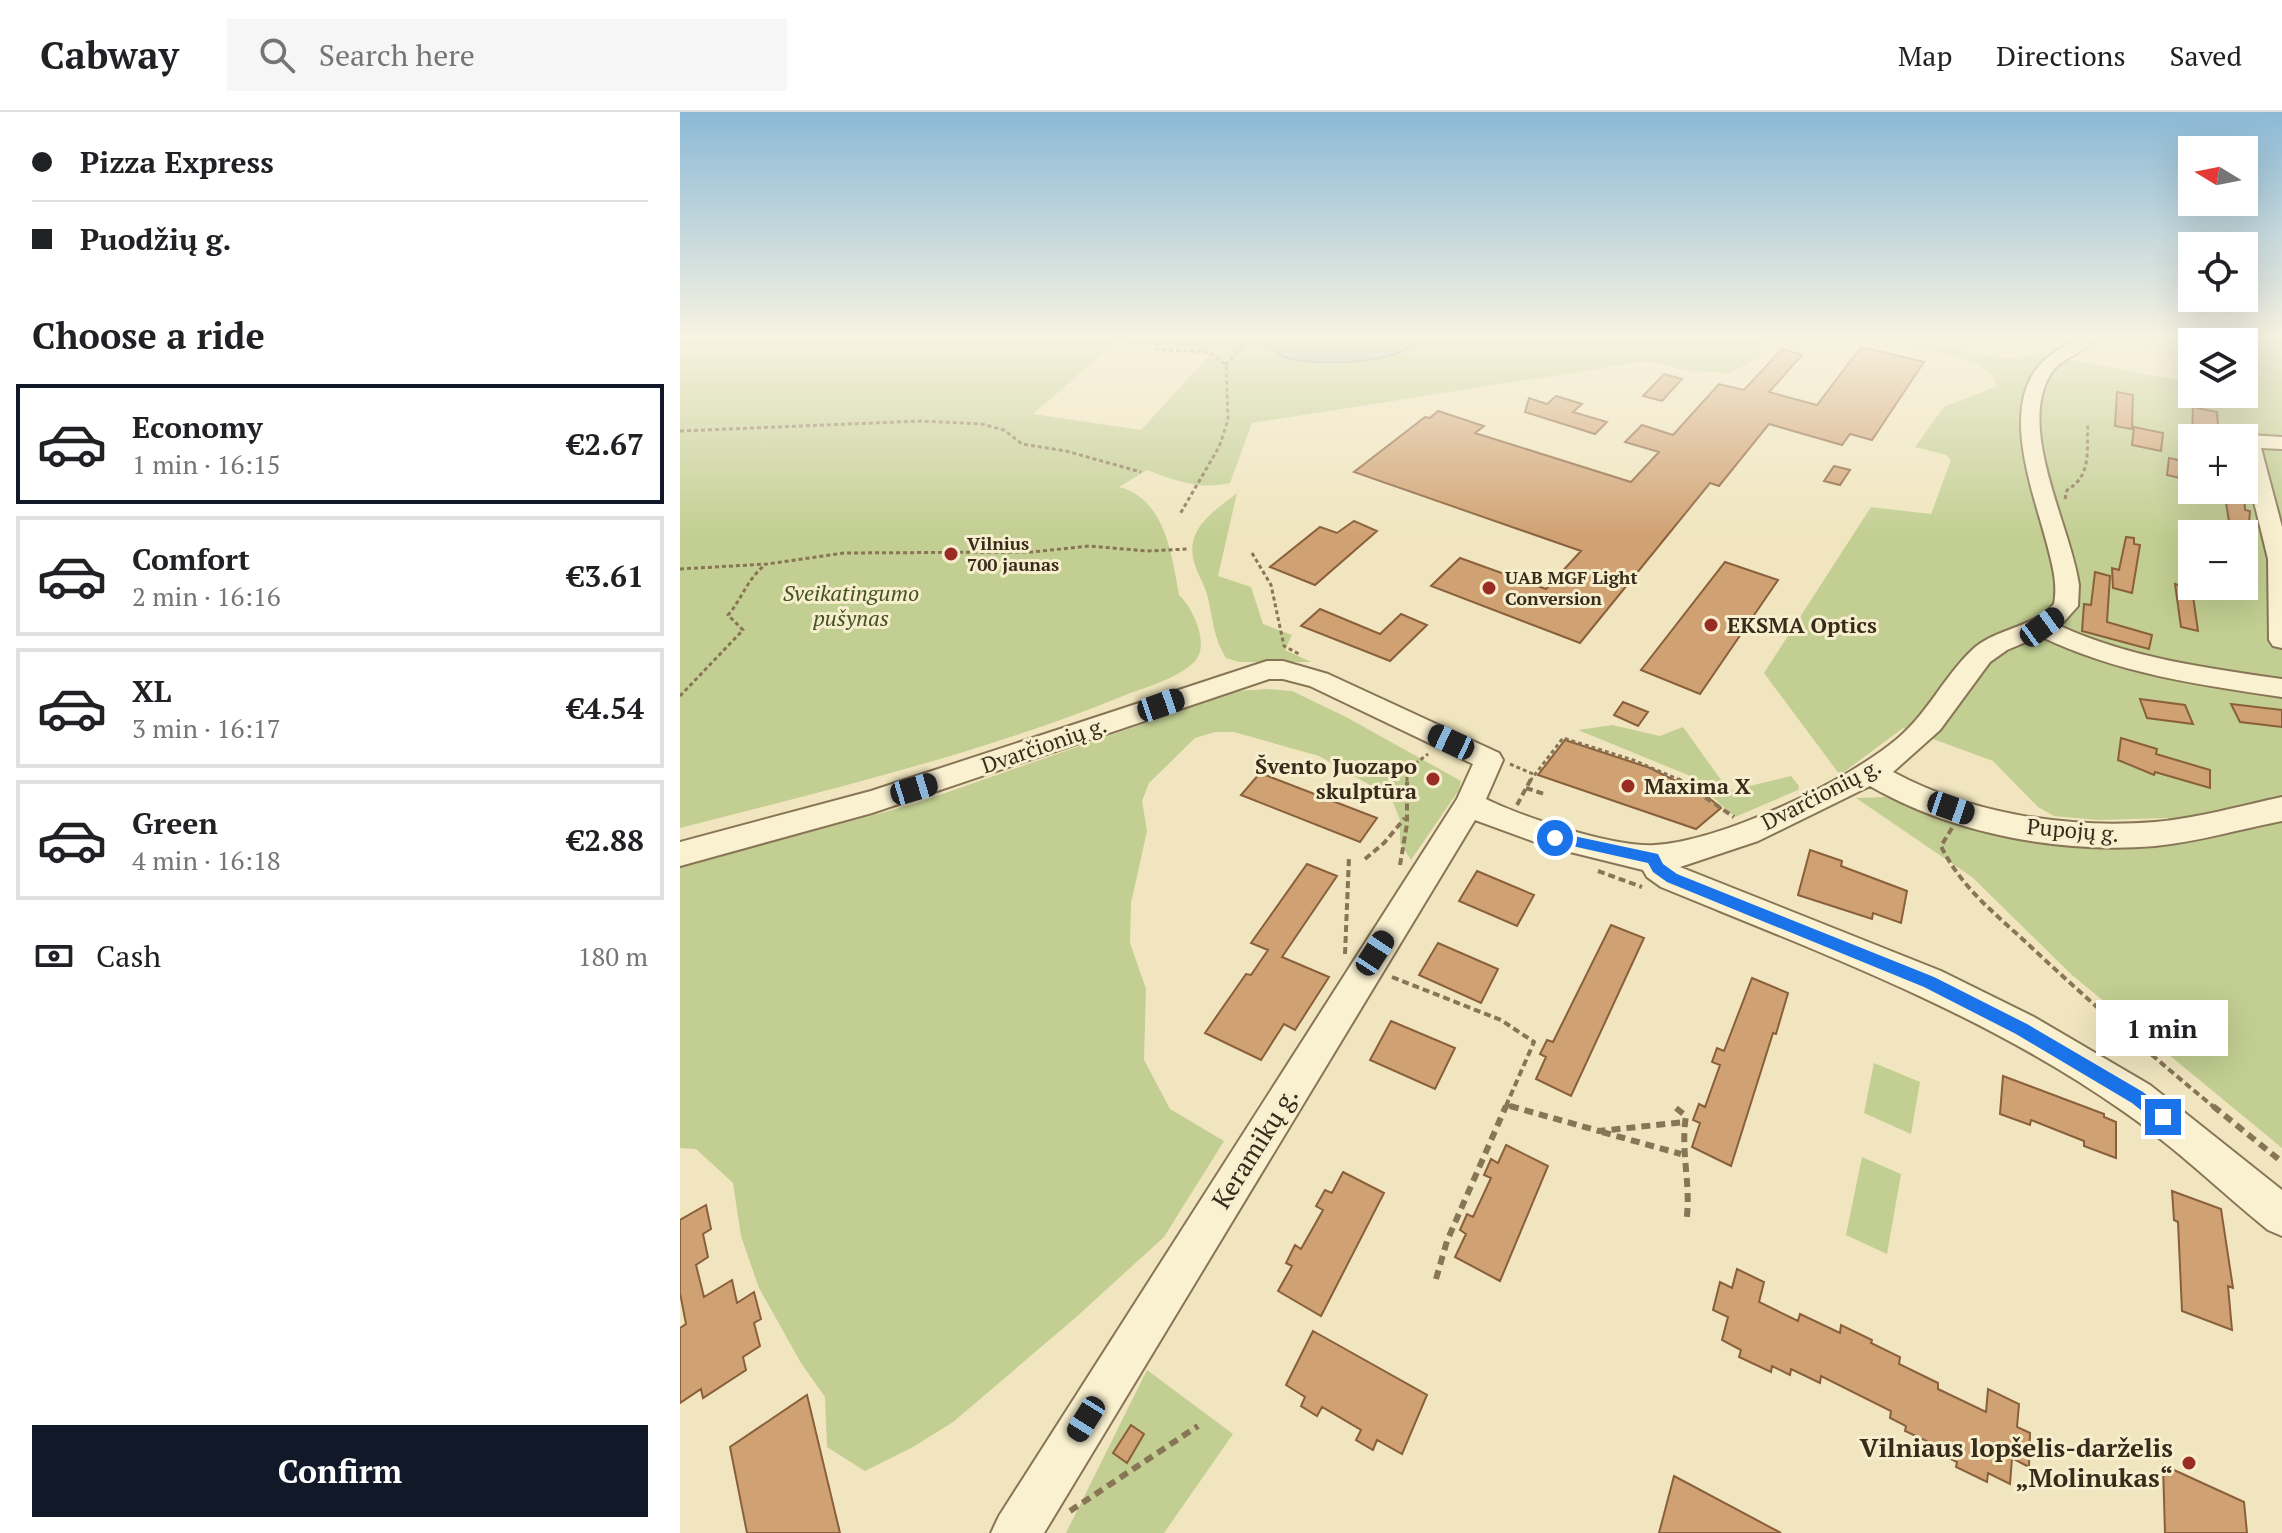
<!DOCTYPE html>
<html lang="en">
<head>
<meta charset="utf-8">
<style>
  :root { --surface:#fff; --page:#f6f6f6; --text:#202124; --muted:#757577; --line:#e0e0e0; --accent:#111827 }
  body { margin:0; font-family:"PT Serif",serif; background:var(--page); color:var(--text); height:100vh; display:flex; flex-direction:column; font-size:30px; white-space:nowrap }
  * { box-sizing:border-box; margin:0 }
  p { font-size:26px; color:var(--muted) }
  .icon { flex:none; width:44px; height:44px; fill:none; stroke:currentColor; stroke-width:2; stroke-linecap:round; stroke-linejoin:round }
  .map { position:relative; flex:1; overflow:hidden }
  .drawer { display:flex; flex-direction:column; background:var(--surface); width:680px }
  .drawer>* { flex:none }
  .guide { display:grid; align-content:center; height:176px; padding:0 32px; background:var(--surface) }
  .needle { width:52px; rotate:280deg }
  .tools { position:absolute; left:1498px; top:24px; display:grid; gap:16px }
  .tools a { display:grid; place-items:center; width:80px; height:80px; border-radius:0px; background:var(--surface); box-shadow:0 8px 32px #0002; font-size:40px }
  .end { position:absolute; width:36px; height:36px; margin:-18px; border:10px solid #1a73e8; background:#fff; box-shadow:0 0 0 4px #fff }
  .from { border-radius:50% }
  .bubble { position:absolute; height:56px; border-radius:0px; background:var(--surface); box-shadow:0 8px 32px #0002; font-size:26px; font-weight:700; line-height:56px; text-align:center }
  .car { position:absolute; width:24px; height:48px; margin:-24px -12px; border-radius:10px; box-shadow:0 0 6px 2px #0007; background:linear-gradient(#222 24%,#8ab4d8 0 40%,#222 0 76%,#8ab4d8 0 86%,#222 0) }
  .guide b { display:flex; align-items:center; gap:28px; height:76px; font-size:30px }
  .guide b+b { border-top:2px solid var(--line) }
  .guide i { width:20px; height:20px; background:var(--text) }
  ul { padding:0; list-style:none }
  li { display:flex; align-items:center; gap:24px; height:120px; margin:0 16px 12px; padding:0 16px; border:4px solid var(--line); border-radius:0px }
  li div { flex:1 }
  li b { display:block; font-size:30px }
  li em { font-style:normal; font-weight:700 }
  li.on { border-color:var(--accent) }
  li>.icon { width:72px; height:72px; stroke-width:1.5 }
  h2 { padding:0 32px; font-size:36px; line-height:96px }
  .pay { display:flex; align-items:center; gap:20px; height:88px; padding:0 32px; font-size:30px }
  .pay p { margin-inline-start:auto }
  .button { display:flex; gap:16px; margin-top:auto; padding:16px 32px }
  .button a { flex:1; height:92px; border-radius:0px; background:var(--accent); color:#fff; font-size:32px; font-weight:700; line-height:92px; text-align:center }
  header { display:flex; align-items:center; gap:48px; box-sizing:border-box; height:112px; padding:0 40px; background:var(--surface); border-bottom:2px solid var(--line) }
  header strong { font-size:38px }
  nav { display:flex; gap:44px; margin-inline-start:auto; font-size:28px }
  .search { width:560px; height:72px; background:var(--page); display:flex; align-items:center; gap:20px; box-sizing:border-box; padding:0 28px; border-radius:0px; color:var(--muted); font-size:30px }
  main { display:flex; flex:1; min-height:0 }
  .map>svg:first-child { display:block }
  .green { fill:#c2ce92; fill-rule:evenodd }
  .water { fill:#a1c1ba; stroke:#698f88; stroke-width:2 }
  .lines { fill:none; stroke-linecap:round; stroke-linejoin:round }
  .stream { stroke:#698f88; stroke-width:4 }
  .building { fill:#d0a172; stroke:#89603b; stroke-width:2 }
  .minor-casing { stroke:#887556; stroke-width:4 }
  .path-far2 { stroke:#887556; stroke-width:3; stroke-dasharray:4 3; stroke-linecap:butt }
  .path-far1 { stroke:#887556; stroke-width:4; stroke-dasharray:7 4; stroke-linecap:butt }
  .path { stroke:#887556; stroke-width:6; stroke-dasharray:9 6; stroke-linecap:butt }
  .minor { fill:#faf1d1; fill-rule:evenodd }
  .route { fill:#1a73e8 }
  .poi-dot { fill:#9a2c23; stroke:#f7eece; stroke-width:3 }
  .labels { text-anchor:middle; stroke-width:6; stroke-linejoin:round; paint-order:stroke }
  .far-poi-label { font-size:18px; font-weight:bold; fill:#372b1b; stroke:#f7eece; text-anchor:start }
  .park-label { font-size:22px; font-style:italic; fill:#435421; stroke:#f7eece }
  .poi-label { font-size:22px; font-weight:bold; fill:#372b1b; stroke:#f7eece; text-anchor:start }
  .street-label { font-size:22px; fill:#372b1b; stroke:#f7eece }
  .near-street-label { font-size:26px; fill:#372b1b; stroke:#f7eece }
  .near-poi-label { font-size:26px; font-weight:bold; fill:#372b1b; stroke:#f7eece; text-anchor:end }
</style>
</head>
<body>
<header>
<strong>Cabway</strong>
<div class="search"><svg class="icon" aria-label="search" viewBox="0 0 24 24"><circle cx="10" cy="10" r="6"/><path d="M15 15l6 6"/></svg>Search here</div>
<nav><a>Map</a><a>Directions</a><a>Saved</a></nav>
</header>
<main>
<section class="drawer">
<div class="guide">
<b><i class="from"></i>Pizza Express</b>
<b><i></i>Puodžių g.</b>
</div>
<h2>Choose a ride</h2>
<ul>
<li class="on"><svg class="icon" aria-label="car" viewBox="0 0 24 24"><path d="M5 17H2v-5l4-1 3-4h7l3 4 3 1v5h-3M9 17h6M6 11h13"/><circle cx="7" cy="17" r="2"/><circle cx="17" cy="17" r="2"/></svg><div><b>Economy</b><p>1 min · 16:15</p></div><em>€2.67</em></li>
<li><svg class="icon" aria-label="car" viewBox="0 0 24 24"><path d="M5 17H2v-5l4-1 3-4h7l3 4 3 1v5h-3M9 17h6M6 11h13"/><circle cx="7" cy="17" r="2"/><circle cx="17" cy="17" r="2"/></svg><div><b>Comfort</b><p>2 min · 16:16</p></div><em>€3.61</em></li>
<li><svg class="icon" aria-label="car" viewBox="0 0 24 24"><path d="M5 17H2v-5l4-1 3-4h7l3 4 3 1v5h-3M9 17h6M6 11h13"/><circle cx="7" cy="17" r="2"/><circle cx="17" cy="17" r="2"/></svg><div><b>XL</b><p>3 min · 16:17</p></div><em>€4.54</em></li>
<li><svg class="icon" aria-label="car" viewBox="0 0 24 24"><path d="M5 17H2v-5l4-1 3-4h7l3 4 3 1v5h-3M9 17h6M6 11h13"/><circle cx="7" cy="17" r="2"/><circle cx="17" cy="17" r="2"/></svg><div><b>Green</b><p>4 min · 16:18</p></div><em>€2.88</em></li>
</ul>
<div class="pay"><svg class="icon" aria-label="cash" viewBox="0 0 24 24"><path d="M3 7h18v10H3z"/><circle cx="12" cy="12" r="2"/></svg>Cash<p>180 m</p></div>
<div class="button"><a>Confirm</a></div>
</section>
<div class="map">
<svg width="1602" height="1421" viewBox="0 0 1602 1421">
  <rect width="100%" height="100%" fill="#f0e5be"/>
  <path class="green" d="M0 226H1086L1081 229V245L1050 261 1007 259 968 249 572 311 550 371C519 378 496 369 467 358L439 375C485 386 492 444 499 483 513 496 530 532 515 549 497 568 461 576 438 586 297 643 147 678 0 716ZM436 230 534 238 461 318 353 302Z
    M1471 226H1602V1036L1392 863 1292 765 1176 686 1205 685 1318 720 1419 737 1506 728 1488 706 1417 708 1374 704 1358 695 1313 649 1223 616 1160 663 1084 561 1191 395 1251 402 1271 348 1266 343 1235 335 1264 295 1317 274C1317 250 1251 239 1231 234L1247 232 1327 247 1360 242 1512 271V282H1564V230H1512V236ZM1512 326H1564V378H1512ZM1512 422H1564V474H1512Z
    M557 381 538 464 571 475 583 512 612 523 605 538 631 550H559L546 546C534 527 533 508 528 486 525 472 515 459 513 445 508 414 536 398 557 381Z
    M586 577 612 579 666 605 781 669 779 678 731 748 720 731V708L711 685 639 644 554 620H535L515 626 469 671 462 689 467 719 451 791 450 831 466 877 464 948 490 997 544 1029 484 1125 394 1207 273 1310 233 1335 185 1359 147 1335 145 1285 121 1251 79 1176 61 1124 53 1071 16 1037 0 1036V755L234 692 557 579Z
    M932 613 980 624 1003 615 1049 679 1111 664 1119 674 1118 678 1055 705 1008 663 898 618Z
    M1194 951 1240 970 1231 1022 1184 1001Z
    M1182 1045 1221 1062 1207 1142 1166 1123Z
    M467 1258 553 1322 484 1421H386Z"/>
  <path class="water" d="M588 226H735C728 254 627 254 604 245 595 242 591 234 588 226Z"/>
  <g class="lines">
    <path class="stream" d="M1564 234 1578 226"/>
  </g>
  <path class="building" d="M1181 235 1244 250 1192 328 1170 322 1162 333 1089 312 1039 374 1030 371 900 531 751 474 780 446 866 477 901 439 674 360 745 305 750 306 758 299 804 314 795 321 951 370 979 340 945 330 962 313 993 323 1039 272 1064 278 1102 237 1122 243 1089 280 1137 293Z
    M984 262 1002 267 982 289 963 284Z
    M1437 280 1453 283 1452 317 1435 314Z
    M876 284 902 292 893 300 927 310 915 322 845 300 849 286 867 292Z
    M1513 295 1537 300 1539 326H1512Z
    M1454 315 1483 321 1481 339 1452 333Z
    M1489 346 1512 351V369L1487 363Z
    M1154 354 1170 358 1160 373 1144 369Z
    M1544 378H1564L1565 398 1570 399 1568 422H1551Z
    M674 409 697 419 635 473 590 455 640 415 657 421Z
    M1446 425 1454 426V432L1460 433 1452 481 1433 476 1432 456 1439 458Z
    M1045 450 1098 468 1020 582 961 558Z
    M1415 460 1430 464 1427 510 1472 523 1469 537 1402 519 1404 492 1411 493Z
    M1495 472 1512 477 1518 519 1501 515Z
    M640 497 700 522 721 502 747 513 710 549 621 514Z
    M1460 587 1505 593 1513 612 1467 606Z
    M943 590 968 600 958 614 934 603Z
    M1551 592 1602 598V615L1560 610Z
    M1441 626 1477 637 1476 642 1530 658V676L1475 660 1474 663 1438 648Z
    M885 628 970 656 1028 685 1041 696 1016 717 858 663Z
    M580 661 697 706 680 730 561 683Z
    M1130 738 1162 749 1161 754 1227 779 1221 811 1193 801 1192 807 1118 783Z
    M627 752 657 764 602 845 649 865 615 918 604 912 581 948 525 921 566 862 571 863 588 838 571 831Z
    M797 759 854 783 837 814 779 789Z
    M931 813 964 826 891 984 856 967 866 945 860 942 867 928 873 930Z
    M758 831 818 857 801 891 739 863Z
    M1072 866 1108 881 1096 922 1093 921 1051 1054 1012 1035 1020 1011 1013 1008 1019 992 1025 995 1040 953 1032 950 1037 936 1044 939Z
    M711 909 775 936 755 977 690 948Z
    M1323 964 1424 1002V1005L1436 1010V1046L1404 1034V1029L1351 1008 1350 1013 1320 1002Z
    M826 1033 868 1054 820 1169 775 1145 786 1122 780 1118 787 1102 793 1105 811 1066 804 1063 811 1047 818 1051Z
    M663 1060 704 1081 641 1204 598 1179 612 1154 606 1151 615 1133 621 1137 643 1098 636 1094 645 1078 652 1081Z
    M1492 1079 1541 1097 1553 1176 1548 1174 1552 1218 1502 1199 1498 1110 1494 1108Z
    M26 1093 31 1117 23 1122 28 1145 16 1153 24 1185 52 1168 57 1191 74 1180 81 1207 74 1211 80 1234 63 1245 66 1258 23 1286 21 1277 0 1291V1216L6 1212 0 1181V1108Z
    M1057 1157 1084 1170 1079 1190 1118 1209 1120 1202 1160 1221 1161 1213 1192 1228 1191 1231 1220 1245 1219 1252 1258 1271V1277L1306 1300 1308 1277 1339 1292 1337 1315 1350 1321 1349 1355 1332 1346 1330 1372 1308 1361 1307 1370 1276 1355 1277 1350 1252 1338 1253 1332 1225 1319 1226 1314 1210 1306 1211 1299 1141 1264 1140 1271 1111 1257 1110 1263 1092 1254 1091 1260 1059 1245 1061 1238 1042 1228 1048 1205 1033 1198 1040 1170 1052 1176Z
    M633 1219 747 1283 722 1342 697 1328 693 1338 676 1328 681 1318 642 1295 637 1304 621 1294 625 1285 606 1273Z
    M127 1283 160 1421H67L50 1335Z
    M451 1313 464 1322 447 1351 433 1341Z
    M1483 1353 1564 1390 1567 1421H1485Z
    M994 1364 1101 1421H979Z"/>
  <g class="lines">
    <g class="minor-casing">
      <path id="minor" d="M1398 226H1418C1405 241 1381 245 1370 263 1337 318 1391 415 1399 473L1398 494 1380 514C1450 546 1526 556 1602 567V585C1519 573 1436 561 1360 524L1327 538 1310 550 1260 618 1213 660C1290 702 1388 717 1475 710 1518 706 1560 694 1602 685V709C1560 717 1518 730 1475 734 1381 742 1273 722 1190 674L1078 729 1000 755 1261 859 1354 905 1470 973 1602 1078V1124L1588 1118C1540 1079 1494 1034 1443 999 1302 900 1139 840 981 775L967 765 963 758 866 734 795 708 364 1421H311L319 1404 777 687 793 652 630 574 603 567H589L192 701 0 754V730L191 679 587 549H603L648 562 819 641 823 648 806 687C842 705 935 736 975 733 1042 729 1166 670 1217 627 1248 601 1263 566 1291 539 1314 516 1352 517 1374 492 1378 471 1372 452 1367 432 1354 382 1321 300 1358 255 1369 242 1384 234 1398 226Z
        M1569 323 1602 325V337L1581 336 1602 415V536L1593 534 1589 528 1588 447 1564 349V326H1561Z"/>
    </g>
    <path class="path-far2" d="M475 237 529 240 546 253 548 308 539 335 500 402
      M546 253 568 226
      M0 319 241 309 302 312 324 318 342 332 386 339 461 360
      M1385 387 1387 378C1413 363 1406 337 1408 310
      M572 441 591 473 604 534 619 542
      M0 457 87 452 164 441 352 440 409 434 467 439 508 437
      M0 584 63 518 48 503C62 487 67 467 85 453
      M830 652 853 662
      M727 669V658L748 642
      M850 669 883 626 953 648 1002 669"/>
    <path class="path-far1" d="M998 667 1054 705
      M846 676 864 682
      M837 693 851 667
      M1272 716 1261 734C1281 776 1317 803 1350 834 1410 890 1472 944 1535 996
      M685 747 704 731 725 706
      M720 753 727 712V667
      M918 759 962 775
      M665 842 669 745
      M712 865 821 908 854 930 825 996
      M827 993 837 996"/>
    <path class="path" d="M830 994 919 1019 1005 1010
      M1533 994 1602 1050
      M996 996 1006 1004C1000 1040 1012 1075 1006 1111
      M922 1020 1001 1042
      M756 1167 767 1129 826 994
      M390 1399 518 1314"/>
    <use href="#minor" class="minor"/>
  </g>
  <linearGradient id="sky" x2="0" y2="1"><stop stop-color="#8bb9d6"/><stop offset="0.53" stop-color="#f8f3e2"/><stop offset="1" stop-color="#f8f3e2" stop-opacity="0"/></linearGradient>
  <rect width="1602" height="425" fill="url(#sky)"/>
  <path class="route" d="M875 720 978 742 983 752 997 762 1254 865 1347 912 1463 980 1488 1000 1491 1005 1488 1011H1477L1452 991 1336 922 1244 875 987 770 973 760 968 751 870 729V722Z"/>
  <g class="poi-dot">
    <circle cx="271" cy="442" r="8"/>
    <circle cx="809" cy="476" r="8"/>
    <circle cx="1031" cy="513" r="8"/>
    <circle cx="753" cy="667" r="8"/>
    <circle cx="948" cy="674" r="8"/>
    <circle cx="1509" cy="1351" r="8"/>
  </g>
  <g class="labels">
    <g class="far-poi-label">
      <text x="287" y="438">Vilnius<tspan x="287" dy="21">700 jaunas</tspan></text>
      <text x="825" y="472">UAB MGF Light<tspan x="825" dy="21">Conversion</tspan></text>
    </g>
    <g class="park-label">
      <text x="171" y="489">Sveikatingumo<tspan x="171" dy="25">pušynas</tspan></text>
    </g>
    <g class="poi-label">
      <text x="1047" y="521">EKSMA Optics</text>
      <text x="737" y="662" text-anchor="end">Švento Juozapo<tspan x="737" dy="25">skulptūra</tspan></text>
      <text x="964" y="682">Maxima X</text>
    </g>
    <g class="street-label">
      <text transform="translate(364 633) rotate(-19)" y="8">Dvarčionių g.</text>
      <text transform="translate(1141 682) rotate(-27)" y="8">Dvarčionių g.</text>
      <text transform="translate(1393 718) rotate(5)" y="8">Pupojų g.</text>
    </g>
    <g class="near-street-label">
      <text transform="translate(575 1036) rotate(-58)" y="9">Keramikų g.</text>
    </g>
    <g class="near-poi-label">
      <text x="1493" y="1345">Vilniaus lopšelis-darželis<tspan x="1493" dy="30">„Molinukas“</tspan></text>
    </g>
  </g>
</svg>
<div class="tools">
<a><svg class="needle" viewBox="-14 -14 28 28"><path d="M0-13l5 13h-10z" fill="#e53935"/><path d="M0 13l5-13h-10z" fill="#757577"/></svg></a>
<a><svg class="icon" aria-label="locate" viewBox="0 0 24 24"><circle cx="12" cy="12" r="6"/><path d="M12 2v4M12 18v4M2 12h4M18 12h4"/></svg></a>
<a><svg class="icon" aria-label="layers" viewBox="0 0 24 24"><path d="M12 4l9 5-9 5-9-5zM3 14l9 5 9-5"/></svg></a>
<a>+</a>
<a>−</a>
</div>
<i class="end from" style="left:875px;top:726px"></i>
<i class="end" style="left:1483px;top:1005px"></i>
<div class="bubble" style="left:1416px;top:888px;width:132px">1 min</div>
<i class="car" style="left:1362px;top:515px;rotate:54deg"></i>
<i class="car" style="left:481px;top:593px;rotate:71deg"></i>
<i class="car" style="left:771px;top:630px;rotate:295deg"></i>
<i class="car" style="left:234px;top:677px;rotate:73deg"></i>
<i class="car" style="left:1271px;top:696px;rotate:109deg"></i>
<i class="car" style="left:695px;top:841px;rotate:33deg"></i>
<i class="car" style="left:406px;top:1307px;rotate:212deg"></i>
</div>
</main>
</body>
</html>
